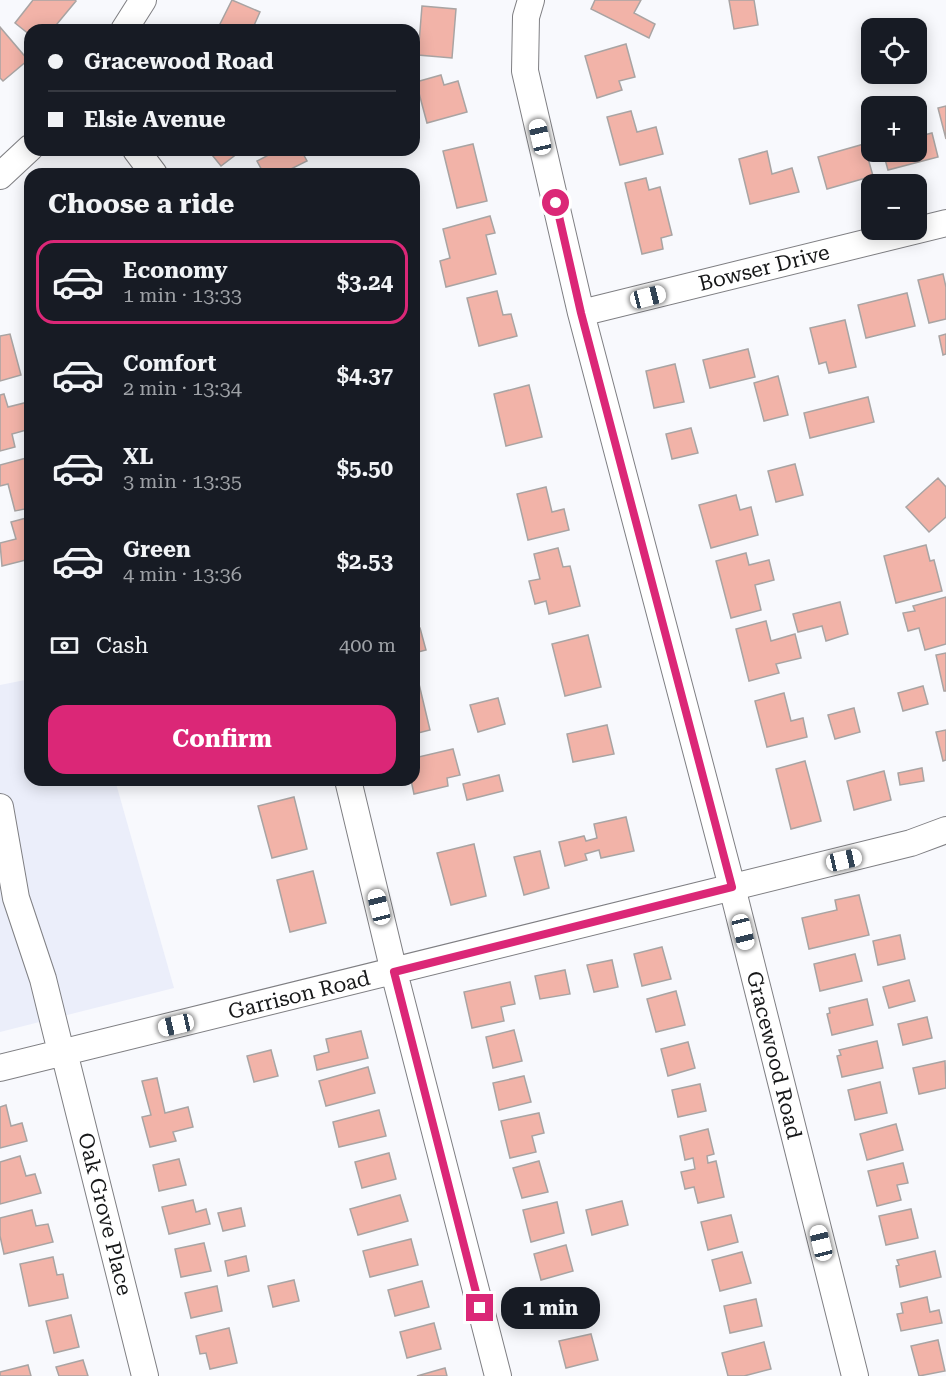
<!DOCTYPE html>
<html lang="en">
<head>
<meta charset="utf-8">
<style>
  :root { --surface:#171b24; --page:#242831; --text:#f1f3f6; --muted:#9ea1a6; --line:#363941; --accent:#db2777 }
  body { margin:0; font-family:"Roboto Serif",serif; background:var(--page); color:var(--text); height:100vh; display:flex; flex-direction:column; font-size:22px; white-space:nowrap }
  * { box-sizing:border-box; margin:0 }
  p { font-size:20px; color:var(--muted) }
  .icon { flex:none; width:33px; height:33px; fill:none; stroke:currentColor; stroke-width:2; stroke-linecap:round; stroke-linejoin:round }
  .map { position:relative; flex:1; overflow:hidden }
  .details { position:absolute; left:24px; top:168px; width:396px; height:618px; display:flex; flex-direction:column; background:var(--surface); border-radius:18px; box-shadow:0 3px 15px #0003 }
  .details>* { flex:none }
  .banner { position:absolute; left:24px; top:24px; width:396px; height:132px; border-radius:18px; box-shadow:0 3px 15px #0003; display:grid; align-content:center; height:132px; padding:0 24px; background:var(--surface) }
  .fabs { position:absolute; left:861px; top:18px; display:grid; gap:12px }
  .fabs a { display:grid; place-items:center; width:66px; height:66px; border-radius:12px; background:var(--surface); box-shadow:0 3px 15px #0003; font-size:30px }
  .end { position:absolute; width:27px; height:27px; margin:-14px; border:8px solid #db2777; background:#fff; box-shadow:0 0 0 3px #fff }
  .from { border-radius:50% }
  .bubble { position:absolute; height:42px; border-radius:18px; background:var(--surface); box-shadow:0 3px 15px #0003; font-size:20px; font-weight:700; line-height:42px; text-align:center }
  .car { position:absolute; width:18px; height:36px; margin:-18px -9px; border-radius:8px; box-shadow:0 0 4px 2px #0007; background:linear-gradient(#fff 24%,#345 0 40%,#fff 0 76%,#345 0 86%,#fff 0) }
  .banner b { display:flex; align-items:center; gap:21px; height:57px; font-size:22px }
  .banner b+b { border-top:2px solid var(--line) }
  .banner i { width:15px; height:15px; background:var(--text) }
  ul { padding:0; list-style:none }
  li { display:flex; align-items:center; gap:18px; height:84px; margin:0 12px 9px; padding:0 12px; border:3px solid transparent; border-radius:18px }
  li div { flex:1 }
  li b { display:block; font-size:22px }
  li em { font-style:normal; font-weight:700 }
  li.current { border-color:var(--accent) }
  li>.icon { width:54px; height:54px; stroke-width:1.5 }
  h2 { padding:0 24px; font-size:27px; line-height:72px }
  .pay { display:flex; align-items:center; gap:15px; height:66px; padding:0 24px; font-size:22px }
  .pay p { margin-inline-start:auto }
  .button { display:flex; gap:12px; margin-top:auto; padding:12px 24px }
  .button a { flex:1; height:69px; border-radius:18px; background:var(--accent); color:#fff; font-size:24px; font-weight:700; line-height:69px; text-align:center }
  .map>svg:first-child { display:block }
  .built { fill:#ebeefa }
  .building { fill:#f2b3a8; stroke:#a9a4a3; stroke-width:1.5 }
  .lines { fill:none; stroke-linecap:round; stroke-linejoin:round }
  .minor-casing { stroke:#7f7f83; stroke-width:28 }
  .minor { stroke:#fff; stroke-width:26 }
  .route { stroke:#db2777; stroke-width:8 }
  .labels { text-anchor:middle; stroke-width:5; stroke-linejoin:round; paint-order:stroke }
  .street-label { font-size:21px; fill:#161718; stroke:#fff }
</style>
</head>
<body>
<div class="map">
<svg width="946" height="1376" viewBox="0 0 946 1376">
  <rect width="100%" height="100%" fill="#f8f9fd"/>
  <path class="built" d="M30 679V780H115L174 988 0 1032V685Z"/>
  <path class="building" d="M33 0H75L76 1 52 30H30V35L15 23Z
    M232 0 260 12 252 30H217Z
    M595 0H641L634 13 655 24 649 38 591 9Z
    M729 0H754L758 25 734 29Z
    M422 6 456 9 452 58 418 55Z
    M0 27 28 60 3 81 0 78Z
    M626 44 635 77 619 81 622 90 597 98 585 56Z
    M441 75 444 85 458 81 467 112 427 123 416 82Z
    M946 106V139L938 108Z
    M631 111 637 132 656 127 663 154 620 165 607 117Z
    M932 133 938 157 888 170 883 152H916V137Z
    M473 144 487 201 457 208 443 151Z
    M864 144 873 176 827 189 818 157Z
    M208 150H242L221 166Z
    M278 150H301L307 161 281 174H264L257 161Z
    M767 151 772 174 792 168 799 192 750 204 739 159Z
    M646 178 649 190 660 187 672 235 661 238 663 249 642 254 625 183Z
    M490 216 495 233 486 235 496 274 446 287 440 261 450 258 443 229Z
    M943 274 946 287V319L929 323 918 280Z
    M497 291 503 315 511 314 517 336 479 346 467 298Z
    M907 293 915 326 866 338 858 305Z
    M845 320 856 367 829 373 826 362 819 364 810 328Z
    M10 334 21 375 0 381V336Z
    M946 334V354L943 355 939 336Z
    M748 349 755 377 710 388 703 360Z
    M675 364 684 402 654 408 646 371Z
    M778 376 788 415 764 421 754 383Z
    M529 385 542 437 506 446 494 394Z
    M4 394 8 407 28 402 30 429 12 434 15 447 0 451V395Z
    M868 397 874 422 810 438 804 413Z
    M691 428 698 453 672 459 666 434Z
    M30 457V508L15 511 8 484 0 486V465Z
    M795 464 803 495 776 502 768 471Z
    M938 478 946 487V517L929 532 906 507Z
    M546 487 552 512 564 509 569 530 528 540 517 494Z
    M736 495 740 510 751 507 758 535 711 548 699 505Z
    M30 517V559L2 566 0 543 16 539 11 522Z
    M926 545 930 561 934 560 942 591 896 603 884 556Z
    M558 548 563 567 570 566 580 606 549 614 546 601 535 604 529 581 540 579 534 554Z
    M746 553 749 565 769 560 774 580 755 585 761 610 731 618 716 561Z
    M946 597V644L925 650 919 628 908 631 903 613 915 611 913 606Z
    M840 602 848 634 826 641 822 626 798 632 793 614Z
    M766 621 771 641 795 634 801 658 776 664 779 673 749 681 736 629Z
    M420 628 426 650 414 653V629Z
    M588 635 601 687 565 696 552 644Z
    M946 653V691H944L936 655Z
    M419 684 430 730 414 734V685Z
    M923 686 928 704 903 711 898 693Z
    M784 693 791 721 803 718 807 737 767 747 755 701Z
    M498 698 505 724 478 732 470 705Z
    M854 708 860 732 835 739 828 715Z
    M607 725 614 754 573 762 567 734Z
    M946 730V760L943 761 936 732Z
    M453 749 460 775 447 778 448 786 414 794 411 780H414V758Z
    M805 761 821 821 791 829 776 769Z
    M922 768 924 781 900 785 898 773Z
    M884 771 891 800 854 810 847 781Z
    M499 775 503 791 467 800 463 784Z
    M294 797 307 849 272 858 258 806Z
    M626 817 634 851 601 858 599 850 585 854 587 860 565 866 559 842 584 836 586 841 597 838 594 824Z
    M474 844 486 896 451 905 437 853Z
    M540 851 549 888 524 895 514 857Z
    M313 871 326 923 290 932 277 880Z
    M859 895 869 935 809 949 802 918 837 910 835 900Z
    M900 935 905 959 878 965 873 941Z
    M662 947 671 979 642 986 634 954Z
    M855 954 862 981 820 991 814 964Z
    M612 960 618 987 594 992 587 965Z
    M565 970 570 994 540 999 535 976Z
    M909 980 915 1001 889 1008 883 987Z
    M510 982 515 1004 501 1007 504 1021 472 1028 464 992Z
    M676 991 685 1025 656 1032 647 999Z
    M867 999 873 1025 832 1035 827 1014 830 1013 829 1008Z
    M927 1017 932 1038 903 1045 898 1024Z
    M514 1030 522 1061 493 1068 486 1037Z
    M361 1031 368 1058 317 1070 314 1056 329 1052 326 1039Z
    M877 1041 883 1068 842 1077 837 1056 841 1055 839 1050Z
    M688 1042 695 1068 668 1076 661 1049Z
    M271 1050 278 1076 254 1082 247 1056Z
    M945 1061 946 1088 919 1094 913 1068Z
    M368 1067 375 1093 326 1106 319 1081Z
    M524 1076 531 1102 499 1110 493 1083Z
    M157 1078 165 1113 188 1107 193 1127 173 1132 176 1141 150 1147 142 1117 151 1115 142 1081Z
    M880 1082 887 1113 855 1120 848 1090Z
    M700 1084 706 1111 678 1117 672 1090Z
    M6 1105 11 1126 22 1123 27 1141 0 1148V1107Z
    M379 1110 386 1136 339 1147 333 1122Z
    M539 1113 544 1133 532 1136 536 1152 510 1158 501 1121Z
    M896 1124 903 1150 867 1160 860 1134Z
    M708 1129 714 1154 707 1156 708 1163 716 1161 724 1197 698 1203 694 1187 685 1189 681 1172 695 1169 693 1158 685 1160 680 1136Z
    M389 1153 396 1179 362 1188 355 1162Z
    M20 1156 26 1176 35 1174 41 1193 0 1204V1162Z
    M179 1159 186 1185 159 1191 153 1165Z
    M539 1161 548 1192 522 1198 513 1168Z
    M903 1163 908 1183 897 1185 901 1200 877 1206 868 1171Z
    M400 1195 408 1221 358 1235 350 1209Z
    M193 1200 196 1212 206 1209 210 1224 169 1234 162 1207Z
    M622 1201 628 1225 592 1235 586 1210Z
    M557 1202 564 1233 531 1242 523 1210Z
    M241 1208 245 1226 223 1231 218 1213Z
    M911 1209 918 1238 886 1245 879 1216Z
    M32 1210 36 1226 48 1224 53 1242 4 1254 0 1236V1218Z
    M731 1215 738 1242 708 1250 701 1222Z
    M411 1239 418 1265 370 1277 363 1251Z
    M204 1243 211 1271 181 1277 175 1249Z
    M566 1245 573 1271 541 1280 534 1254Z
    M935 1251 941 1277 900 1287 896 1266 899 1265 897 1260Z
    M742 1252 751 1283 720 1291 712 1260Z
    M246 1256 249 1271 228 1276 225 1261Z
    M53 1257 57 1275 63 1274 68 1298 29 1306 20 1264Z
    M294 1280 299 1301 273 1307 268 1286Z
    M422 1281 429 1307 395 1316 388 1290Z
    M217 1286 222 1311 191 1318 185 1293Z
    M580 1291 586 1317 554 1325 548 1299Z
    M927 1297 930 1312 939 1310 942 1323 901 1331 897 1314 903 1313 901 1303Z
    M756 1299 762 1326 730 1333 724 1306Z
    M71 1315 79 1347 54 1353 46 1321Z
    M434 1323 441 1349 407 1358 400 1332Z
    M229 1328 237 1363 210 1369 206 1353 200 1354 196 1336Z
    M591 1334 598 1360 566 1368 559 1341Z
    M938 1340 945 1371 919 1376 911 1346Z
    M764 1342 771 1369 744 1376H728L722 1353Z
    M83 1360 88 1376H59L56 1367Z
    M28 1365 31 1376H0V1372Z
    M445 1368 447 1376H417Z"/>
  <g class="lines">
    <g class="minor-casing">
      <path id="minor" d="M531 0 526 17 525 71 581 313 732 887 855 1376
        M124 30 143 0
        M136 150 154 174
        M0 176 30 148
        M581 313 946 223
        M348 780 394 972 498 1376
        M0 807 16 898 43 979 61 1052
        M64 1052 145 1376
        M0 1068 911 843 946 830"/>
    </g>
    <use href="#minor" class="minor"/>
  </g>
  <g class="lines">
    <path class="route" d="M480 1308 394 972 732 887 581 313 556 203"/>
  </g>
  <g class="labels">
    <g class="street-label">
      <text transform="translate(764 268) rotate(-14)" y="7">Bowser Drive</text>
      <text transform="translate(299 995) rotate(-14)" y="7">Garrison Road</text>
      <text transform="translate(774 1055) rotate(76)" y="7">Gracewood Road</text>
      <text transform="translate(105 1214) rotate(76)" y="7">Oak Grove Place</text>
    </g>
  </g>
</svg>
<div class="fabs">
<a><svg class="icon" aria-label="locate" viewBox="0 0 24 24"><circle cx="12" cy="12" r="6"/><path d="M12 2v4M12 18v4M2 12h4M18 12h4"/></svg></a>
<a>+</a>
<a>−</a>
</div>
<i class="end from" style="left:556px;top:203px"></i>
<i class="end" style="left:480px;top:1308px"></i>
<div class="bubble" style="left:501px;top:1287px;width:99px">1 min</div>
<i class="car" style="left:540px;top:137px;rotate:347deg"></i>
<i class="car" style="left:648px;top:297px;rotate:76deg"></i>
<i class="car" style="left:844px;top:860px;rotate:77deg"></i>
<i class="car" style="left:379px;top:907px;rotate:346deg"></i>
<i class="car" style="left:743px;top:932px;rotate:166deg"></i>
<i class="car" style="left:176px;top:1025px;rotate:257deg"></i>
<i class="car" style="left:821px;top:1243px;rotate:346deg"></i>
<div class="banner">
<b><i class="from"></i>Gracewood Road</b>
<b><i></i>Elsie Avenue</b>
</div>
<section class="details">
<h2>Choose a ride</h2>
<ul>
<li class="current"><svg class="icon" aria-label="car" viewBox="0 0 24 24"><path d="M5 17H2v-5l4-1 3-4h7l3 4 3 1v5h-3M9 17h6M6 11h13"/><circle cx="7" cy="17" r="2"/><circle cx="17" cy="17" r="2"/></svg><div><b>Economy</b><p>1 min · 13:33</p></div><em>$3.24</em></li>
<li><svg class="icon" aria-label="car" viewBox="0 0 24 24"><path d="M5 17H2v-5l4-1 3-4h7l3 4 3 1v5h-3M9 17h6M6 11h13"/><circle cx="7" cy="17" r="2"/><circle cx="17" cy="17" r="2"/></svg><div><b>Comfort</b><p>2 min · 13:34</p></div><em>$4.37</em></li>
<li><svg class="icon" aria-label="car" viewBox="0 0 24 24"><path d="M5 17H2v-5l4-1 3-4h7l3 4 3 1v5h-3M9 17h6M6 11h13"/><circle cx="7" cy="17" r="2"/><circle cx="17" cy="17" r="2"/></svg><div><b>XL</b><p>3 min · 13:35</p></div><em>$5.50</em></li>
<li><svg class="icon" aria-label="car" viewBox="0 0 24 24"><path d="M5 17H2v-5l4-1 3-4h7l3 4 3 1v5h-3M9 17h6M6 11h13"/><circle cx="7" cy="17" r="2"/><circle cx="17" cy="17" r="2"/></svg><div><b>Green</b><p>4 min · 13:36</p></div><em>$2.53</em></li>
</ul>
<div class="pay"><svg class="icon" aria-label="cash" viewBox="0 0 24 24"><path d="M3 7h18v10H3z"/><circle cx="12" cy="12" r="2"/></svg>Cash<p>400 m</p></div>
<div class="button"><a>Confirm</a></div>
</section>
</div>
</body>
</html>
